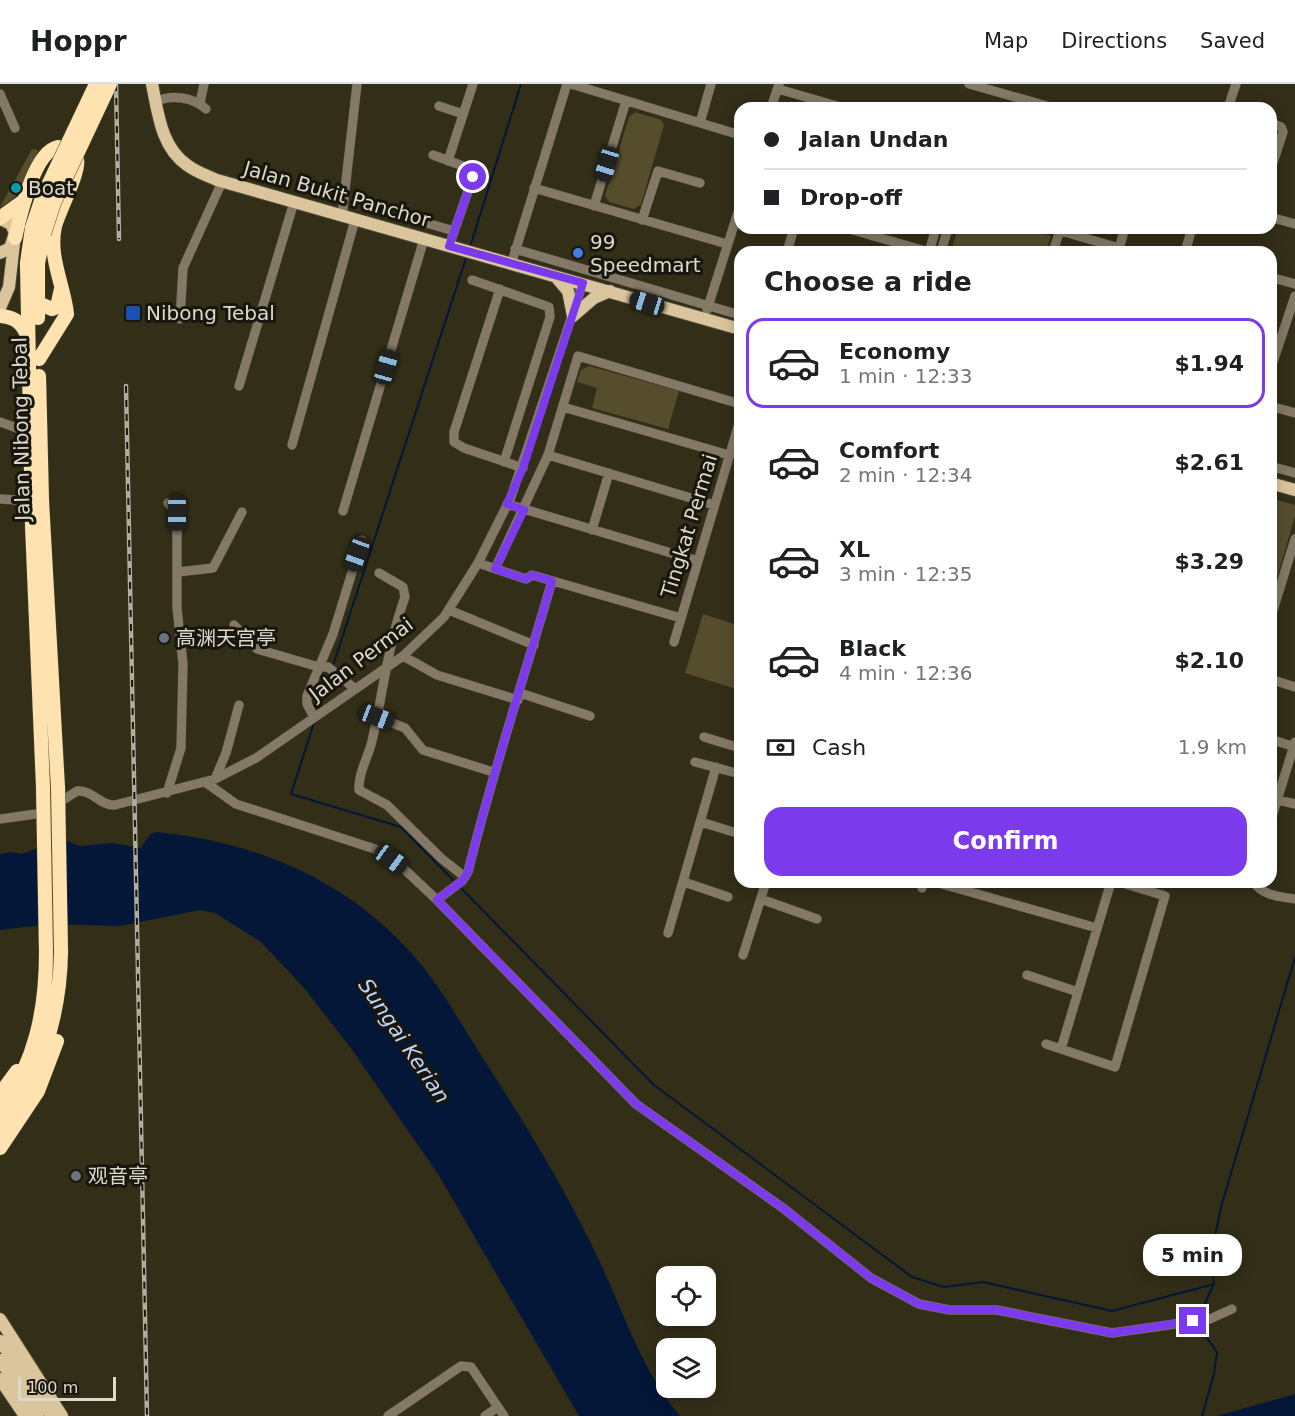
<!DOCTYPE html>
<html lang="en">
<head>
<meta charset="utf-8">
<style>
  :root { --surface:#fff; --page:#f2f2f2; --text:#202124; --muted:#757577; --line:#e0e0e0; --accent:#7c3aed }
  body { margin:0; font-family:"DejaVu Sans","Noto Sans SC",sans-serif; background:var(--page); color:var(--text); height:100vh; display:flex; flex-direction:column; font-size:22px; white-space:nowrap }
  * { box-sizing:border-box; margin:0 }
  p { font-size:20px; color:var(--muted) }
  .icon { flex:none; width:33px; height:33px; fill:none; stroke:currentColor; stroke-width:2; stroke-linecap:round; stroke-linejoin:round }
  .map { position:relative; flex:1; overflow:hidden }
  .sheet { position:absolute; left:734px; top:162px; width:543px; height:642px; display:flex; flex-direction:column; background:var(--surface); border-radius:18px; box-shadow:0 3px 15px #0003 }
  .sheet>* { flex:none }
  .guide { position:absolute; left:734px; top:18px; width:543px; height:132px; border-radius:18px; box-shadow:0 3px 15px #0003; display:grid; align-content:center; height:132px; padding:0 30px; background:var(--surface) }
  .fabs { position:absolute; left:656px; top:1182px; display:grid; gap:12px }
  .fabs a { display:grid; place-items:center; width:60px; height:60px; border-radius:12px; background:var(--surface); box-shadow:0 3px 15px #0003; font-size:30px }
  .scale { position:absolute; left:18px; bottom:15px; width:98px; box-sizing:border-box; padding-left:6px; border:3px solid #ddd9cd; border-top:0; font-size:16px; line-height:21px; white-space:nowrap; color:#ddd9cd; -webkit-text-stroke:4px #18160d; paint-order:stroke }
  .end { position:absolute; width:27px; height:27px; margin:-14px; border:8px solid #7c3aed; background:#fff; box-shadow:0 0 0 3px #fff }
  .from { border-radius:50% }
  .bubble { position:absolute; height:42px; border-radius:18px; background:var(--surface); box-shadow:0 3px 15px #0003; font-size:20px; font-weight:600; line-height:42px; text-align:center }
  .car { position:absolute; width:18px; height:36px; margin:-18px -9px; border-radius:8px; box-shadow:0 0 4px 2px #0007; background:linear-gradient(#222 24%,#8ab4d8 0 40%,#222 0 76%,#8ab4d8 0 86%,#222 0) }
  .guide b { display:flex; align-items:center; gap:21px; height:57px; font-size:22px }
  .guide b+b { border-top:2px solid var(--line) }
  .guide i { width:15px; height:15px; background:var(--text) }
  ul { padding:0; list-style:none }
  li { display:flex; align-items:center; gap:18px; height:90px; margin:0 12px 9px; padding:0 18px; border:3px solid transparent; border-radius:18px }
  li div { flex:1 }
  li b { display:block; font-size:22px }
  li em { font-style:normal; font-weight:600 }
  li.active { border-color:var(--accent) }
  li>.icon { width:54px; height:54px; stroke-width:1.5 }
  h2 { padding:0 30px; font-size:27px; line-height:72px }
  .pay { display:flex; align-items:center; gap:15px; height:66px; padding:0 30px; font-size:22px }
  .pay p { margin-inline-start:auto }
  .primary-button { display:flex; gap:12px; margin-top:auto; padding:12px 30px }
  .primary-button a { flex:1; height:69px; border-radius:18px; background:var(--accent); color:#fff; font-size:24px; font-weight:600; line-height:69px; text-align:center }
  header { display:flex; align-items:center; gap:36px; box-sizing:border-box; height:84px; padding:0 30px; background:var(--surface); border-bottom:2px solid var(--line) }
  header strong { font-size:28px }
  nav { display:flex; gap:33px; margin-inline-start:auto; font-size:21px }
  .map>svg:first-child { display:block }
  .green { fill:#564d2d }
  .water { fill:#041739 }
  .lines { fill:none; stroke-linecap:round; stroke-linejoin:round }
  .stream { stroke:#041739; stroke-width:2 }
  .minor-casing { stroke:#4e4935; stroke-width:10 }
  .major-casing { stroke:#4e4935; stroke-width:14 }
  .highway-casing { stroke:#4e4935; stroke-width:15 }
  .minor { stroke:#847966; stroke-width:9 }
  .major { stroke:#dbc59c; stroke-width:12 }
  .highway { stroke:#fee3b1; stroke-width:14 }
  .rail-casing { stroke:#b1ad9e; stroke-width:4.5 }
  .rail { stroke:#18160d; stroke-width:2; stroke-dasharray:7; stroke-linecap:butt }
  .highway-bridge-casing { stroke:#4e4935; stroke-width:15; stroke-linecap:butt }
  .highway-bridge { stroke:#fee3b1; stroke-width:14 }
  .route { stroke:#7c3aed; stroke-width:8 }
  .culture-dot { fill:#0f9aa8; stroke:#18160d; stroke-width:2 }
  .shop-dot { fill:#3f7fe0; stroke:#18160d; stroke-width:2 }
  .transit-dot { fill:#1a4fb4; stroke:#18160d; stroke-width:2 }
  .worship-dot { fill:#6b7280; stroke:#18160d; stroke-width:2 }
  .labels { text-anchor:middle; stroke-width:6; stroke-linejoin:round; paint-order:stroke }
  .poi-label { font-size:20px; fill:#ddd9cd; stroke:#18160d; text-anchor:start }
  .street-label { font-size:20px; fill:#ddd9cd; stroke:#18160d }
  .water-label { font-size:21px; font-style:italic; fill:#bdd5fc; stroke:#18160d }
</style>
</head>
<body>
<header>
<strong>Hoppr</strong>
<nav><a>Map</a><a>Directions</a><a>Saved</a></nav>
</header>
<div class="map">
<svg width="1295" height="1332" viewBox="0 0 1295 1332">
  <rect width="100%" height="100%" fill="#332e18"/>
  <path class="green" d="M635 28 661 36 664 41 641 120 634 125 609 118 605 112 629 33Z
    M32 65 38 66C30 87 23 114 0 123Z
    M958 144H1025L1051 152 1046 168H951Z
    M589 282 679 307 668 345 592 324 597 304 577 298 581 286Z
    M1270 414 1295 421V432L1271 514Z
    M739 524V606L685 589 703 530 734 540Z"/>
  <path class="water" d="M156 748C260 758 357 800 424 884 447 913 465 947 486 979 526 1041 565 1105 597 1172 623 1226 641 1286 680 1332H579L438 1090 350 963 305 905 261 858 215 829 200 826 120 842 50 840 0 846V770L11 768 22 770 61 755 80 762 113 759 141 764 150 750Z
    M1295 1310V1332H1217Z"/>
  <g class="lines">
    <path class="stream" d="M470 163 521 0
      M333 582 467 171
      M319 625 331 588
      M315 636 291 710 401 743 455 798
      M459 802 654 1001 912 1193 944 1203 983 1198 1112 1227 1214 1200
      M1201 1228 1214 1200 1211 1171 1221 1123 1295 873
      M1202 1332 1214 1290 1217 1268 1204 1250"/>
    <g class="minor-casing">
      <path id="minor" d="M571 0 740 51
        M969 0 1054 24
        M778 5 844 24
        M0 10 15 44
        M155 18C171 10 193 13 206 25
        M200 19 204 0
        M439 22 463 30
        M771 24 779 0
        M1228 24 1236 0
        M1270 38 1281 43 1283 48 1270 88
        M700 39 711 0
        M433 71 471 85 473 93 449 162
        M448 77 473 0
        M534 104 727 160
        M594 122 626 17
        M342 132 357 0
        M1270 133 1295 140
        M642 136 658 87 700 99
        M423 138 454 147
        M846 144 929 168
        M1051 144 1119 164
        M515 165 740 231
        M787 168 794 144
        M929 168 936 144
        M941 168 948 144
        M1053 168 1060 146
        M1118 168 1125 144
        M1185 168 1192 144
        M511 181 567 0
        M1270 193 1295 200
        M472 196 549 223 550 233 504 378
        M500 205 454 348V358L464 364 523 384
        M707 226 740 122
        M180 235 183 184 222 98
        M1270 287 1295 212
        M239 302 294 118
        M1270 322 1295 329
        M563 323 729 371
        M0 338 31 349
        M292 361 355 136
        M548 371 714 421
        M1270 382 1295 389
        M0 415 32 417
        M507 420 698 477
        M343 427 424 155
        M592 446 609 389
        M478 479 526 495 532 491 681 534
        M495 485 548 371 578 272 740 320
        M178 488 213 484 242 428
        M379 489 403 503 405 513C388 560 383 609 372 657 368 674 358 689 359 706L387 721 442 775 465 793
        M449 526 534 561
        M1270 536 1295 455
        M234 541 257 565 319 583H328L354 604
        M674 558 740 336
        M403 572 437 591 518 616
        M1270 595 1295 603
        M520 609 590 632
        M314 633 307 620V612L333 550 362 456
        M377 633 405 644 423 666 493 688
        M704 653 740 664
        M1270 655 1295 663
        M695 678 740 690
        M215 695 226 669 239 621
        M205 698 236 720 378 766 403 784 437 816 636 1020 783 1124 871 1194 919 1220 950 1226H997L1112 1249 1210 1235 1232 1225
        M167 709 181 664 183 580 177 524V429L168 419
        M1270 714 1295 720
        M0 735 43 729 77 707C93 706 100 722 115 721L215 695 256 674 403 572 444 533 478 479 511 413 583 199
        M701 738 740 750
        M1270 739 1295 658
        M684 798 728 813
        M935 798 1097 844
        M1254 798C1261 811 1281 813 1295 815
        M922 804 923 798
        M761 815 817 835
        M437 816 462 797 468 788C492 690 524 594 552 497
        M668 849 716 683
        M743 871 766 798
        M1027 891 1078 908
        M1046 960 1115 983 1165 812 1119 798
        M1061 965 1111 798
        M388 1332 461 1282 471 1283 504 1332
        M485 1332 498 1323"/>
    </g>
    <g class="major-casing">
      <path id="major" d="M152 0C158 29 161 63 187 81 196 88 208 92 217 96L740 245
        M0 135 11 140 15 149 10 164 0 169
        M556 193 568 207 573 232
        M0 224 9 203 14 159
        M573 232 594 214 610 207
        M1270 399 1295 406
        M0 1235 62 1332
        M0 1257 52 1332
        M0 1276 38 1332
        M0 1295 25 1332"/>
    </g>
    <g class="highway-casing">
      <path id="highway" d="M0 134 25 116
        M32 144 27 179 32 441 43 703
        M15 154C20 133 33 68 58 63 65 65 74 68 77 76 80 87 59 127 55 142 48 173 64 201 67 230L39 275
        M38 219 52 225 57 223 61 205
        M0 232C16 233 23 240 28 254
        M38 234V179L44 150
        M39 292 42 417 58 704
        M0 1010 17 987
        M0 1027C35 979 46 927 46 869
        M0 1046C41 993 60 933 61 868
        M0 1064 38 1007 57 957"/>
    </g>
    <use href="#minor" class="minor"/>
    <use href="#major" class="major"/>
    <use href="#highway" class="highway"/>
    <g class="rail-casing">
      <path id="rail" d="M116 0 119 155
        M126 302 147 1332"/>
    </g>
    <use href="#rail" class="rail"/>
    <g class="highway-bridge-casing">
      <path id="highway-bridge" d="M32 144 42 114 96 0
        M44 150 54 119 110 0
        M43 703 46 869
        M58 704 61 868"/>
    </g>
    <use href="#highway-bridge" class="highway-bridge"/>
  </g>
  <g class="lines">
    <path class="route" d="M473 93 449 162 583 199 523 384 507 420 524 426 495 485 526 495 532 491 552 497C524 594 492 690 468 788L462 797 437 816 636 1020 783 1124 871 1194 919 1220 950 1226H997L1112 1249 1193 1237"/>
  </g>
  <circle class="culture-dot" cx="16" cy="104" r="6"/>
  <circle class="shop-dot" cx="578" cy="169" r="6"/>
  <rect class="transit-dot" x="125" y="221" width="16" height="16" rx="3"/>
  <g class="worship-dot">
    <circle cx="164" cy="554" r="6"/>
    <circle cx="76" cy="1092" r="6"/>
  </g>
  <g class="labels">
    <g class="poi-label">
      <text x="28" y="111">Boat</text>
      <text x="590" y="165">99<tspan x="590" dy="23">Speedmart</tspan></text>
      <text x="146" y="236">Nibong Tebal</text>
      <text x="176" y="561">高渊天宫亭</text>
      <text x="88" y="1099">观音亭</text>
    </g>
    <g class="street-label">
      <text transform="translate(337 110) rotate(16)" y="7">Jalan Bukit Panchor</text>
      <text transform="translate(21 345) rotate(-91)" y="7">Jalan Nibong Tebal</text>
      <text transform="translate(689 442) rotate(-73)" y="7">Tingkat Permai</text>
      <text transform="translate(361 575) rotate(-37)" y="7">Jalan Permai</text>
    </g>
    <g class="water-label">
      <text transform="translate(404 957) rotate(56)" y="7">Sungai Kerian</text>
    </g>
  </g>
</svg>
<div class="fabs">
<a><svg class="icon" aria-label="locate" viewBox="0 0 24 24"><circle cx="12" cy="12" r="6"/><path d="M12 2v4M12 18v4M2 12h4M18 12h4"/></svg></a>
<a><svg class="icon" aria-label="layers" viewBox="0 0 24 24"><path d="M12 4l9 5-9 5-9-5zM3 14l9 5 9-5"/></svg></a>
</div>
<div class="scale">100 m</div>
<i class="end from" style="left:473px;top:93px"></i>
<i class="end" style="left:1193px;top:1237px"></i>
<div class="bubble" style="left:1143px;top:1150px;width:99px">5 min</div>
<i class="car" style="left:607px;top:80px;rotate:197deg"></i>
<i class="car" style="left:647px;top:219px;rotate:287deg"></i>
<i class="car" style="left:386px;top:283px;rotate:16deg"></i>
<i class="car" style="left:177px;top:429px;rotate:180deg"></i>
<i class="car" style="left:357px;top:470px;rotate:200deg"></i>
<i class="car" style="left:377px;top:633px;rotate:111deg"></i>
<i class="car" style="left:391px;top:775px;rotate:126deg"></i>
<div class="guide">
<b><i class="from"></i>Jalan Undan</b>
<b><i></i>Drop-off</b>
</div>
<section class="sheet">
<h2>Choose a ride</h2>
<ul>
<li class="active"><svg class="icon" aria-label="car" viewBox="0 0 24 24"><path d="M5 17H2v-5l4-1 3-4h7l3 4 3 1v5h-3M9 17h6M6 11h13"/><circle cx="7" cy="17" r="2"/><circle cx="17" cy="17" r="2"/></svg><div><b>Economy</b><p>1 min · 12:33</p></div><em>$1.94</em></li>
<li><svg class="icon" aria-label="car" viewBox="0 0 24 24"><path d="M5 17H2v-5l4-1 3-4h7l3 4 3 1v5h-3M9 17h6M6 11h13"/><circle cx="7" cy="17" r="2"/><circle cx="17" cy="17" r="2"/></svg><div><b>Comfort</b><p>2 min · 12:34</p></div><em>$2.61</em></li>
<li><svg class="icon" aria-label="car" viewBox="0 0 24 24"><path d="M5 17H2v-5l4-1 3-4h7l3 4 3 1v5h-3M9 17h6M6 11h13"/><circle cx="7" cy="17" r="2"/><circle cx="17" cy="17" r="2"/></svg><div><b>XL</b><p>3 min · 12:35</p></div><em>$3.29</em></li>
<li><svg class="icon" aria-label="car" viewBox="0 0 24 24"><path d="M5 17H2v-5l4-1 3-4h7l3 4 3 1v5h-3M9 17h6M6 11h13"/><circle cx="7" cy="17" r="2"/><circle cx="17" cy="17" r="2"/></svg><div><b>Black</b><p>4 min · 12:36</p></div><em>$2.10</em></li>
</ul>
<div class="pay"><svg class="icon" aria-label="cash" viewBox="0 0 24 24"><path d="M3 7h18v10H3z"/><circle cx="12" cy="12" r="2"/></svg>Cash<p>1.9 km</p></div>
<div class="primary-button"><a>Confirm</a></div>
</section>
</div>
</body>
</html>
